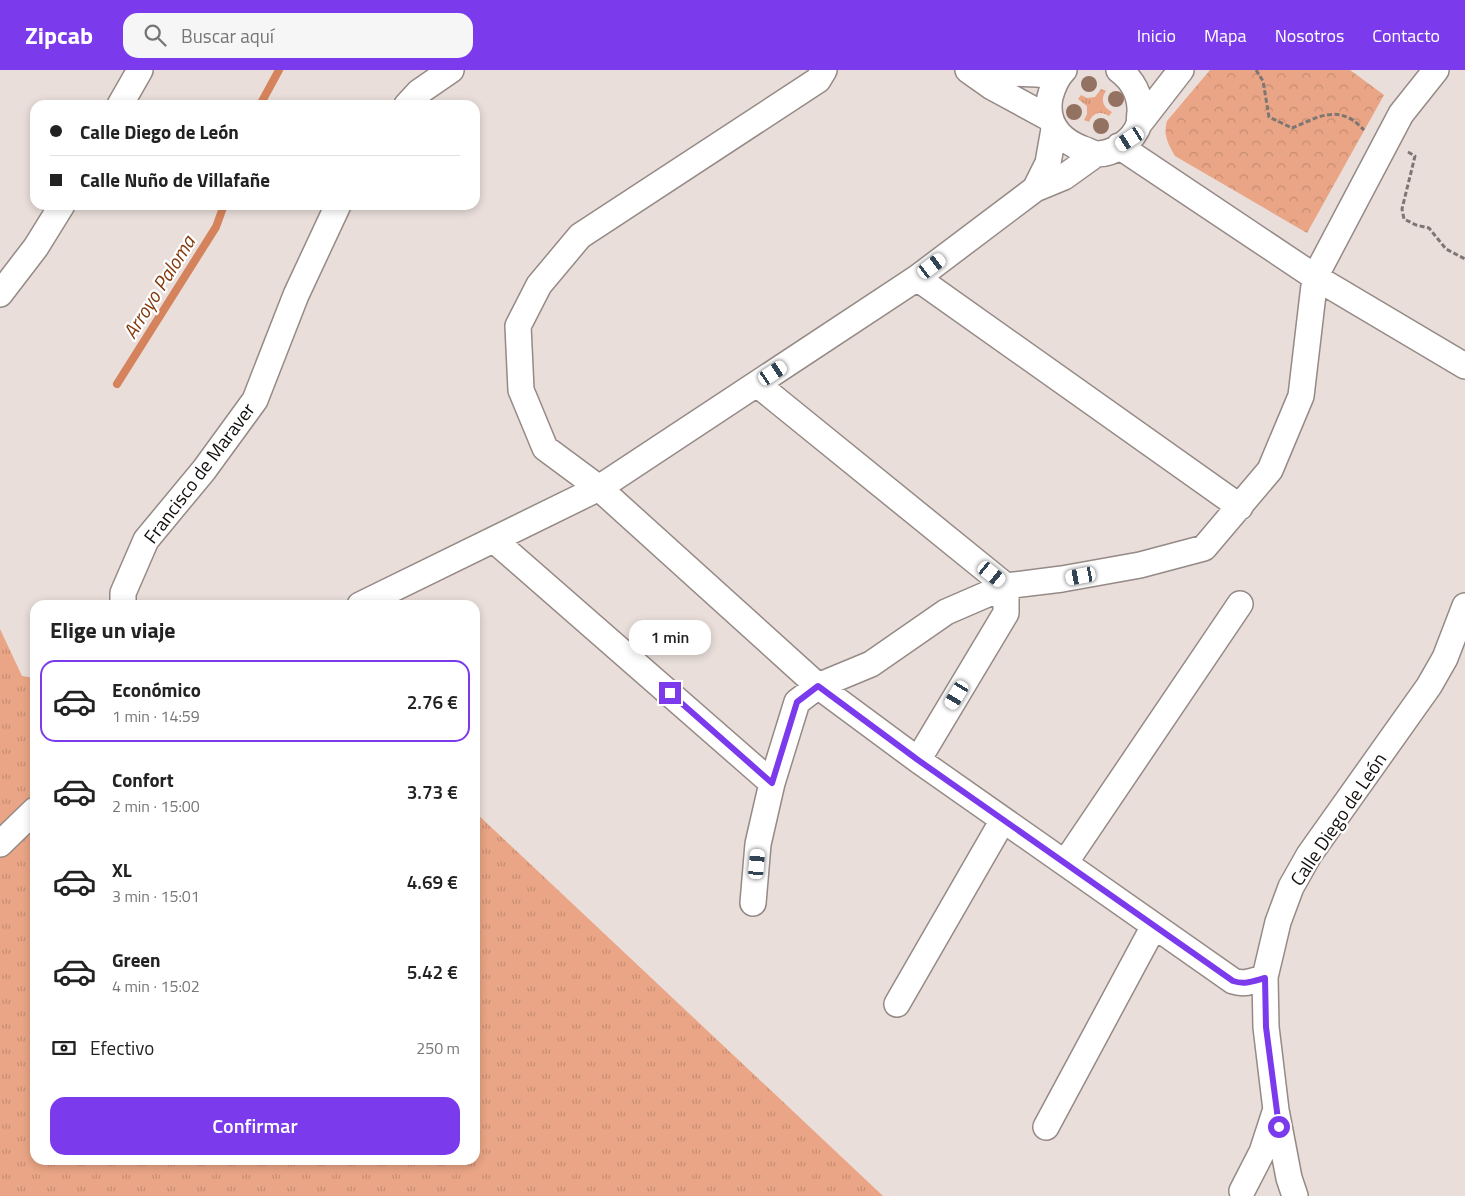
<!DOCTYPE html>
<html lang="es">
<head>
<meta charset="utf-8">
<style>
  :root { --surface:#fff; --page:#f6f6f6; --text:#222; --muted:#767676; --line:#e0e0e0; --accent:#7c3aed }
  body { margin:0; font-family:"Titillium Web",sans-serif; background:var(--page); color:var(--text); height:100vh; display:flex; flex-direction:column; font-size:19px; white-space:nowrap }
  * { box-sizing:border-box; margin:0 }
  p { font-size:16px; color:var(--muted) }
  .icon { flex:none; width:28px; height:28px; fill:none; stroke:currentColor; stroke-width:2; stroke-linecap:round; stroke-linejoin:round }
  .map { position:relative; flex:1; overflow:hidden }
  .side { position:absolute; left:30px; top:530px; width:450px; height:565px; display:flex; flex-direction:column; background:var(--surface); border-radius:15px; box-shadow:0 2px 8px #0003 }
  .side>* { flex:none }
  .hud { position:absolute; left:30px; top:30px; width:450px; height:110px; border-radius:15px; box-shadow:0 2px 8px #0003; display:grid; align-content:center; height:110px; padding:0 20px; background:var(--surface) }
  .end { position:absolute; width:22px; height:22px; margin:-11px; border:6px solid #7c3aed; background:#fff; box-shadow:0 0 0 2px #fff }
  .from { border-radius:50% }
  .bubble { position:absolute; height:35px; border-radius:15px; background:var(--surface); box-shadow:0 2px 8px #0003; font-size:16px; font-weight:600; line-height:35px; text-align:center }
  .car { position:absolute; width:15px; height:30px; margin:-15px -8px; border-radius:6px; box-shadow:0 0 4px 1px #0007; background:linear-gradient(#fff 24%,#345 0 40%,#fff 0 76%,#345 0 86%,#fff 0) }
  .hud b { display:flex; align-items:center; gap:18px; height:48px; font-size:19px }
  .hud b+b { border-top:1px solid var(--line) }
  .hud i { width:12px; height:12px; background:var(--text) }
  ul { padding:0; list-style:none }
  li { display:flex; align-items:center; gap:15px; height:82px; margin:0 10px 8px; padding:0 10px; border:2px solid transparent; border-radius:15px }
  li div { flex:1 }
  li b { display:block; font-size:19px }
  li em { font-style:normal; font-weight:600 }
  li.on { border-color:var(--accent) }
  li>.icon { width:45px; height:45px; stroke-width:1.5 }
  h2 { padding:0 20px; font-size:22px; line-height:60px }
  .pay { display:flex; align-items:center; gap:12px; height:55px; padding:0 20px; font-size:19px }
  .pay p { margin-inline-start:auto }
  .action { display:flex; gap:10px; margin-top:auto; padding:10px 20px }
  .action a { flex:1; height:58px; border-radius:15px; background:var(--accent); color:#fff; font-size:20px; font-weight:600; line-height:58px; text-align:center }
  header { display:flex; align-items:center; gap:30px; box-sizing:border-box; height:70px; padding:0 25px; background:var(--accent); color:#fff }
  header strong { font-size:24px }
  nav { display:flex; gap:28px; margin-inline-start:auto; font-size:18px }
  .search { width:350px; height:45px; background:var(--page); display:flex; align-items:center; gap:12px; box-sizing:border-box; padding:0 18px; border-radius:15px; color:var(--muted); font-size:19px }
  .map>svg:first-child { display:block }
  .grass { fill:url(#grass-tufts) }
  .park { fill:url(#park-crowns) }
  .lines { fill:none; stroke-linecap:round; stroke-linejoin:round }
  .stream { stroke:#d5835c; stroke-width:8 }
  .minor-casing { stroke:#958a86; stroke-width:28 }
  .path { stroke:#7d7673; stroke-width:3; stroke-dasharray:5 2.5; stroke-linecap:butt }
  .minor { stroke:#fff; stroke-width:25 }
  .tree { fill:#937262 }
  .route { stroke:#7c3aed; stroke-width:6 }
  .labels { text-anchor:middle; stroke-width:4.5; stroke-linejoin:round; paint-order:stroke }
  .street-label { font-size:19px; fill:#110e0c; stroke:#fff }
  .water-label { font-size:20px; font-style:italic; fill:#84390d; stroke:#fff }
</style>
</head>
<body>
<header>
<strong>Zipcab</strong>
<div class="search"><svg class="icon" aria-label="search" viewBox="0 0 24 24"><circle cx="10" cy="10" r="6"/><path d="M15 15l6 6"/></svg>Buscar aquí</div>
<nav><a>Inicio</a><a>Mapa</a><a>Nosotros</a><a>Contacto</a></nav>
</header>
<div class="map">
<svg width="1465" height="1126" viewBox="0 0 1465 1126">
  <defs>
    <pattern id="grass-tufts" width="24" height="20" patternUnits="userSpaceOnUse" patternTransform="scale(1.25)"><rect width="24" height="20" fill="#e9a585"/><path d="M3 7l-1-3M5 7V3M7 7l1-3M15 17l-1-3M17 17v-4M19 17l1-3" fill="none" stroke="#c78d72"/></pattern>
    <pattern id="park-crowns" width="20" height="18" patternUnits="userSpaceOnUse" patternTransform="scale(1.25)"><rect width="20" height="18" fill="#e9a585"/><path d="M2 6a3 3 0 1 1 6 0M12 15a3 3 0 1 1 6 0" fill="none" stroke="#c78d72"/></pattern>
  </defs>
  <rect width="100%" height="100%" fill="#e9ded9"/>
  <path class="grass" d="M1101 19 1106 21C1100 29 1103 38 1112 42L1109 46C1101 41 1093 42 1089 52L1084 50 1087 44V36L1078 29 1081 25 1087 28 1095 27Z
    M0 559 22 606 35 608V1090H475V742L883 1126H0Z"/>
  <path class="park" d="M1210 0H1350L1384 25 1307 163 1175 86C1168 74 1163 65 1167 51Z"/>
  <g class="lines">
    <path class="stream" d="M260 35 279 0
      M117 314 216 157 224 135"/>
    <g class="minor-casing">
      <path id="minor" d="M824 0 818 10 580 166 539 215 518 256 521 320 545 378 599 418 818 616 918 690 1233 911C1245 915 1253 911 1265 907
        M968 0 992 17 1049 48
        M1064 0C1056 8 1053 16 1050 27 1045 52 1059 70 1083 79 1087 80 1093 84 1097 84 1114 84 1134 70 1139 54 1140 51 1139 46 1140 43 1141 26 1133 10 1119 0
        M971 2 1037 4 1058 6
        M120 35 140 0
        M407 35 419 22 451 0
        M1139 54 1181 0
        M1119 76 1315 207 1465 296
        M1035 119 1048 93 1054 59
        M917 208 1240 437
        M0 224 36 177 62 135
        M757 314 1006 516V543L918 690
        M494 470 772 713
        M123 535V523L146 470 204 400 255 330 296 225 338 135
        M360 535 599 418 917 208 1035 119 1064 107 1096 84
        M0 774 35 740
        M1065 793 1240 534
        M753 833 758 774 772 713 797 632 818 616 871 594 946 542 1006 516 1062 509 1140 495 1204 478 1270 400 1301 326 1315 207 1401 44 1436 0
        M897 934 1003 750
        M1046 1057 1154 856
        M1242 1121 1262 1082 1275 1042
        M1295 1126 1289 1108 1276 1040 1266 957 1265 907 1278 852 1291 817 1309 785 1429 616 1445 588 1465 536"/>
    </g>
    <path class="path" d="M1256 0 1263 11 1269 47 1292 58C1310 51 1329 38 1349 48 1354 50 1360 56 1364 60
      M1408 82 1415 86 1402 139 1404 149 1416 155 1429 158 1446 179 1465 189"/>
    <use href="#minor" class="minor"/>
  </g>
  <g class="tree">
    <circle cx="1089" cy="14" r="8"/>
    <circle cx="1116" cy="29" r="8"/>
    <circle cx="1074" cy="42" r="8"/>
    <circle cx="1101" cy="56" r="8"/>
  </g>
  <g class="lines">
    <path class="route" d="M670 623 772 713 797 632 818 616 918 690 1233 911C1245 915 1254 911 1265 908L1266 957 1279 1057"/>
  </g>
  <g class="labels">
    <g class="street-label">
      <text transform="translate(199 403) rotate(-53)" y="7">Francisco de Maraver</text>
      <text transform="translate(1338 749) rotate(-56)" y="7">Calle Diego de León</text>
    </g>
    <g class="water-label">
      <text transform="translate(159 217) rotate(-58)" y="7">Arroyo Paloma</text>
    </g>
  </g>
</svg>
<i class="end from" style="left:1279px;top:1057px"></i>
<i class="end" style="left:670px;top:623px"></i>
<div class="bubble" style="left:629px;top:550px;width:82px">1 min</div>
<i class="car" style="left:1130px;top:69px;rotate:237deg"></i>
<i class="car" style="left:932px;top:196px;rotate:53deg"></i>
<i class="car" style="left:773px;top:303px;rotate:56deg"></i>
<i class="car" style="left:992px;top:504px;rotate:129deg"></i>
<i class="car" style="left:1081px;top:506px;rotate:260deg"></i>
<i class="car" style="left:957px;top:625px;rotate:211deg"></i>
<i class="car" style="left:757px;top:794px;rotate:5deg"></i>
<div class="hud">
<b><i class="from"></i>Calle Diego de León</b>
<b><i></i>Calle Nuño de Villafañe</b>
</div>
<section class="side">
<h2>Elige un viaje</h2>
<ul>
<li class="on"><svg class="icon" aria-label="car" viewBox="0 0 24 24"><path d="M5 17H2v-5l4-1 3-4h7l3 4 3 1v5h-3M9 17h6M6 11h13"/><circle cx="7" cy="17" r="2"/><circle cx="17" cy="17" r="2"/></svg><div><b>Económico</b><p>1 min · 14:59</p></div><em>2.76 €</em></li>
<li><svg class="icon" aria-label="car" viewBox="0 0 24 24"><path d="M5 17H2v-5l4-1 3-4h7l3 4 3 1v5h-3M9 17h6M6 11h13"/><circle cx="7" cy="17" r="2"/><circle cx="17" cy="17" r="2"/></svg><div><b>Confort</b><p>2 min · 15:00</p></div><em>3.73 €</em></li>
<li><svg class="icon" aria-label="car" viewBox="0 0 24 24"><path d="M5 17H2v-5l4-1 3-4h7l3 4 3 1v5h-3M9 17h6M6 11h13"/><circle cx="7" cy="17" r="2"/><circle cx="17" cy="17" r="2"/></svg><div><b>XL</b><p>3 min · 15:01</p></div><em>4.69 €</em></li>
<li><svg class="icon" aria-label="car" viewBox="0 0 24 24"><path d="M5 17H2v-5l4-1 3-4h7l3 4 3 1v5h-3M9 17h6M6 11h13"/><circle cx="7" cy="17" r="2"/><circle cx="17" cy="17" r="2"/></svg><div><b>Green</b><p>4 min · 15:02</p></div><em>5.42 €</em></li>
</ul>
<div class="pay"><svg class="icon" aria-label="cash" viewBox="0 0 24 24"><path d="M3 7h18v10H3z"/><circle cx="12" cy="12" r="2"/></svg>Efectivo<p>250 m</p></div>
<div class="action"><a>Confirmar</a></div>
</section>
</div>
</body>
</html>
